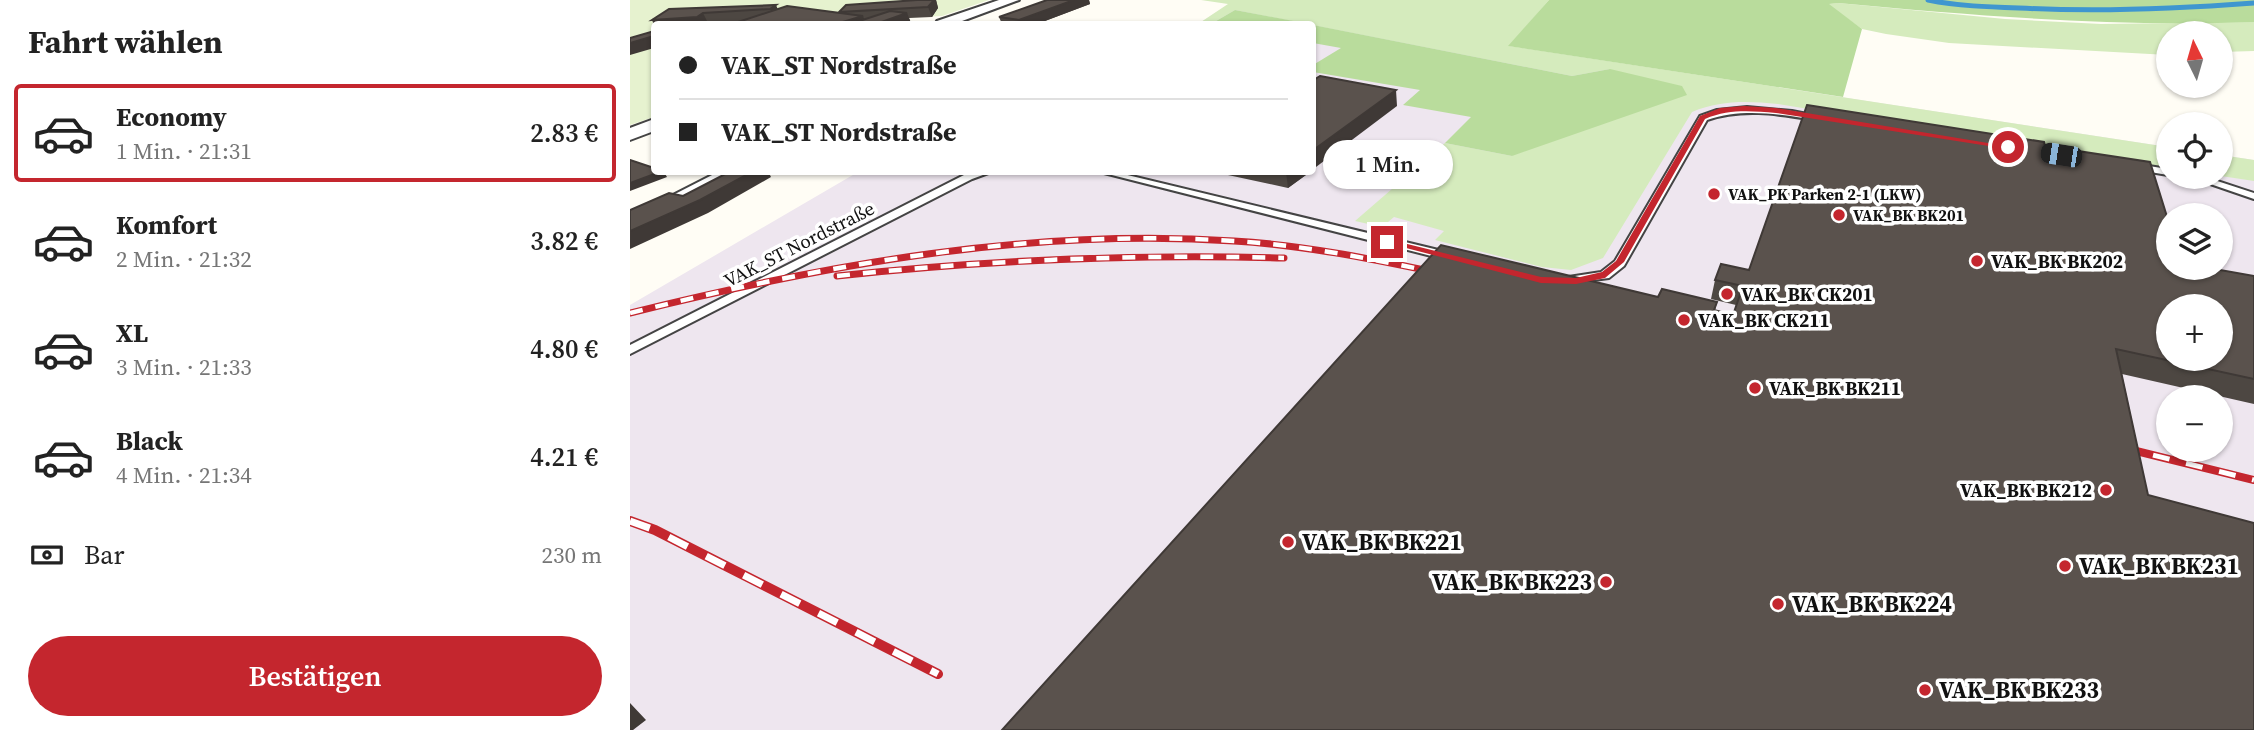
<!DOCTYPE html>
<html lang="de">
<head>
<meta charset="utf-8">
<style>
  :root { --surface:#fff; --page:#f6f6f6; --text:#222; --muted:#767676; --line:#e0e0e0; --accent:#c4262e }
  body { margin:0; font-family:"Source Serif 4",serif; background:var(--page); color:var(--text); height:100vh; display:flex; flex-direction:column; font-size:26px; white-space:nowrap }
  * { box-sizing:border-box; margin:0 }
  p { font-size:23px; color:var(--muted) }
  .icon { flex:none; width:38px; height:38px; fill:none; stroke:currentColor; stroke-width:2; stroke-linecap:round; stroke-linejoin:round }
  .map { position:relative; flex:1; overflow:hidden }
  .panel { display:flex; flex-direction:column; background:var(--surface); width:630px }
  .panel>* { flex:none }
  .hud { position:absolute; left:21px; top:21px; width:665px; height:154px; border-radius:7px; box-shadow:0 2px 5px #0004; display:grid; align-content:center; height:154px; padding:0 28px; background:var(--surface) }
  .needle { width:46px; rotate:355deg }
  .fabs { position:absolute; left:1526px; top:21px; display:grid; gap:14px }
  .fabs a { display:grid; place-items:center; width:77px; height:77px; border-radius:50%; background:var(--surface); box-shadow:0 2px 5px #0004; font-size:35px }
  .end { position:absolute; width:32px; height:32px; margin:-16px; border:9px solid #c4262e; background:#fff; box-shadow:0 0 0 4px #fff }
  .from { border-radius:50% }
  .bubble { position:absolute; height:49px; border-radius:24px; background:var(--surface); box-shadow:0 2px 5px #0004; font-size:23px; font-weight:600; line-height:49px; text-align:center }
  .car { position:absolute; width:21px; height:42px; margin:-21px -10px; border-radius:9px; box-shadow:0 0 5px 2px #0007; background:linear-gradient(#222 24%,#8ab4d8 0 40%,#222 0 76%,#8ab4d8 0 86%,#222 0) }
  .hud b { display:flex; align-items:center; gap:24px; height:66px; font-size:26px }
  .hud b+b { border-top:2px solid var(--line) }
  .hud i { width:18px; height:18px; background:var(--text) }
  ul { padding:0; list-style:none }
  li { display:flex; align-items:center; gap:21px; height:98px; margin:0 14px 10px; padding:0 14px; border:4px solid transparent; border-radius:7px }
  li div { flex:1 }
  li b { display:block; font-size:26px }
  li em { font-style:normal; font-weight:600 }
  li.active { border-color:var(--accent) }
  li>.icon { width:63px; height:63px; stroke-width:1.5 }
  h2 { padding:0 28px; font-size:32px; line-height:84px }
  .pay { display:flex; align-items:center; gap:18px; height:77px; padding:0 28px; font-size:26px }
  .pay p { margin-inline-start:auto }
  .primary-button { display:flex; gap:14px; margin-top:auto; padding:14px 28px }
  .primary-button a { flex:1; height:80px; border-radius:42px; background:var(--accent); color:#fff; font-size:28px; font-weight:600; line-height:80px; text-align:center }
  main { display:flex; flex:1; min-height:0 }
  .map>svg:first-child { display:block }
  .industrial { fill:#eee6ef; fill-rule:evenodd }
  .green { fill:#d5ebbd }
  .forest { fill:#b9dc9c }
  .pitch { fill:#e6f2cf }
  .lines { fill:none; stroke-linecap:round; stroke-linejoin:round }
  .stream { stroke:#3f96cf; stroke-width:5 }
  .lane-casing { stroke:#444; stroke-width:4 }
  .street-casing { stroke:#444; stroke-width:4 }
  .lane { fill:#fff; fill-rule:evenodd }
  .street { fill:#fff; fill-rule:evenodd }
  .rail-far2-casing { stroke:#c4262e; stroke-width:7 }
  .rail-far1-casing { stroke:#c4262e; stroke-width:8 }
  .rail-casing { stroke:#c4262e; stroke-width:10 }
  .rail-far2 { stroke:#fff; stroke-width:4.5; stroke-dasharray:13; stroke-linecap:butt }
  .rail-far1 { stroke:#fff; stroke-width:5; stroke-dasharray:17; stroke-linecap:butt }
  .rail { stroke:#fff; stroke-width:7; stroke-dasharray:21; stroke-linecap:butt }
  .wall { fill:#4d4742 }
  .shaded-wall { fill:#3f3936 }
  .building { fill:#5a524d; stroke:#3f3936; stroke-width:2; fill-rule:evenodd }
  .route { fill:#c4262e }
  .poi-dot { fill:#c4262e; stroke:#fff; stroke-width:2.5 }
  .labels { text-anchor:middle; stroke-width:7; stroke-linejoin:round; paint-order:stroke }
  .far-poi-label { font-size:16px; font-weight:bold; fill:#111; stroke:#fff; text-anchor:start }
  .street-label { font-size:19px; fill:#111; stroke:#fff }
  .poi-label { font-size:19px; font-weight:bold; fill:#111; stroke:#fff; text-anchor:start }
  .near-poi-label { font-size:23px; font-weight:bold; fill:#111; stroke:#fff; text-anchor:start }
</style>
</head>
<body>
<main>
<section class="panel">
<h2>Fahrt wählen</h2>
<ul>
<li class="active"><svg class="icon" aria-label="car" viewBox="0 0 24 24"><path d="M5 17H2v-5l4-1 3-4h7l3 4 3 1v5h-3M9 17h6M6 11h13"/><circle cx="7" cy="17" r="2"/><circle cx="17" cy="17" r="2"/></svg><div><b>Economy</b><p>1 Min. · 21:31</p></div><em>2.83 €</em></li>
<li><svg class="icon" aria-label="car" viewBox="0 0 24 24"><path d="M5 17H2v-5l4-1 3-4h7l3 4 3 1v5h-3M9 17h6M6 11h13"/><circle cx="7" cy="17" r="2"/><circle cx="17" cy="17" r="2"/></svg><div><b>Komfort</b><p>2 Min. · 21:32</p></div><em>3.82 €</em></li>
<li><svg class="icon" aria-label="car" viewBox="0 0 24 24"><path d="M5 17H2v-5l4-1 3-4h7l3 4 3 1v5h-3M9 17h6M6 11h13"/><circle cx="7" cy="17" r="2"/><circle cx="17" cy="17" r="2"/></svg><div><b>XL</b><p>3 Min. · 21:33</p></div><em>4.80 €</em></li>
<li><svg class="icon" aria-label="car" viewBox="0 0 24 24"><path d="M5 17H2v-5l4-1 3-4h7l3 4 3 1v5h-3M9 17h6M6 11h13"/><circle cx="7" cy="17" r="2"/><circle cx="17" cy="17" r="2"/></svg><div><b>Black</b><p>4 Min. · 21:34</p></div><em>4.21 €</em></li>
</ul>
<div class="pay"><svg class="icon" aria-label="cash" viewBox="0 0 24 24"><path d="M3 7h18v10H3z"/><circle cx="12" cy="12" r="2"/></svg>Bar<p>230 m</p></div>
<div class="primary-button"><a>Bestätigen</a></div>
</section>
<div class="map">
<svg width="1624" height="730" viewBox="0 0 1624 730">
  <rect width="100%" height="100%" fill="#fffdf5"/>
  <path class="industrial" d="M599 4 1538 147V177H1591V155L1624 160V730H0V305L228 172H682V24H568ZM1538 215H1591V268H1538ZM1538 306H1591V359H1538ZM1538 397H1591V450H1538Z"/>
  <path class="green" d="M571 0H919L879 46 1538 147V168L1148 104C1117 101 1091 100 1062 112L973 258 941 270 912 267 805 240 814 231 764 217 752 227 725 221 815 143 882 156 980 69 942 76 605 10 581 24H568L598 4Z
    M1208 3 1375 19 1471 24 1624 22V51L1591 52V33H1538V55L1319 43 1256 34 1232 29 1197 4Z
    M1591 155 1624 160V181L1591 176Z"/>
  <path class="forest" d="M919 0H1624V22C1481 27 1350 16 1208 3L1199 4 1232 29 1213 97 878 46Z
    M605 10 679 24H581Z
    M683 25 942 76 980 69 1052 86 1057 95 882 156 815 143 841 117 773 105 790 90 683 72V65L711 48 683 43Z"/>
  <path class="pitch" d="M0 0H359L312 16 135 24H24V117L0 125Z"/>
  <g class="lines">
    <path class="stream" d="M1298 0C1328 6 1358 7 1389 8 1467 12 1546 9 1624 3"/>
    <g class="lane-casing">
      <path id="lane" d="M1117 107 1162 111 1197 118 1192 121C1153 115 1115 107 1077 120L994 266 979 278 932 284 930 281 932 278 971 272 985 261 1070 116 1087 110Z
        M1506 164 1538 169V175L1502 169 1501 167Z
        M88 172H100L0 224V217Z
        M346 172H361L342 179 0 354V345L334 175Z
        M470 172H485L825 254 827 257 821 261Z
        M1560 177H1575L1624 193V199Z"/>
    </g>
    <g class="street-casing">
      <path id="street" d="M369 0H389L324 24H305L307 21Z
        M24 119V131L0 140V128Z"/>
    </g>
    <use href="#lane" class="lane"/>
    <use href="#street" class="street"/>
    <g class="rail-far2-casing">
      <path id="rail-far2" d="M207 276C356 260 504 254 654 258
        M0 313C199 264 399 228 604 241 674 245 741 259 809 273"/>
    </g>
    <g class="rail-far1-casing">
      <path id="rail-far1" d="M1490 447 1624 480"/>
    </g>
    <g class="rail-casing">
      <path id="rail" d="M0 521 25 530 308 674"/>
    </g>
    <use href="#rail-far2" class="rail-far2"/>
    <use href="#rail-far1" class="rail-far1"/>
    <use href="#rail" class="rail"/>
  </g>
  <path class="wall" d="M287 0H306L308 8 302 17 279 18 281 23 113 21 78 23 76 24H24L39 9H148L209 13Z
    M417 0H459L460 4 407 24H372L369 17Z
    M1415 146 1538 268 1624 276V404L1492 374 1518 495 1624 730 1028 297 1087 302 1085 311 1103 315 1106 305 1081 299 1085 280 1119 270Z
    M584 172H680L658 188Z"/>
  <path class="shaded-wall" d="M304 0H306L308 8 302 17 298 7Z
    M444 0H459L460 4 407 24H390L389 20Z
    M146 5 150 14 145 19 140 9Z
    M73 13 78 23 76 24 24 25 22 20Z
    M277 13 281 23 277 24H246Z
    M233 16 236 24H206Z
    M24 36V48L0 55V43Z
    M766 90 767 106 682 170V151Z
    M30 172H34L37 177 0 191V183Z
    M122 172H146L140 175 141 177 78 213 0 249V231Z
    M656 172H680L658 188Z
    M0 703 16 720 3 730H0Z"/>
  <path class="building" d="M287 0H304L298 7 209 12 216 5Z
    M417 0H444L389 20 369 17Z
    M146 5 140 9 73 13 67 17 22 20 39 9Z
    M157 6 233 16 206 24H102Z
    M260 11 277 13 246 24H220Z
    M24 31V36L0 43V38Z
    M690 76 766 90 682 151V81Z
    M1177 105 1414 142 1415 146 1520 162 1538 220V268H1579L1624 276V379L1486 349 1518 495 1624 523V730H372L811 245 1028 297 1032 289 1087 302 1084 310 1103 315 1113 286 1085 280 1091 264 1119 270ZM1538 306H1591V359H1538Z
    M0 160 24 168V172H30L0 183Z
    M99 172H122L70 200 0 231V210L39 193 53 196Z"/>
  <path class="route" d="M1114 106 1146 108 1382 147 1378 149 1146 113C1120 111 1099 109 1075 119L994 262 975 278 946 284 911 283 753 242 757 239 911 277 946 278 972 272 986 261 1070 116 1090 108Z"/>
  <g class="poi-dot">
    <circle cx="1084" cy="194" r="7"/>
    <circle cx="1209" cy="215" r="7"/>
    <circle cx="1347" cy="261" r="7"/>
    <circle cx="1097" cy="294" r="7"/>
    <circle cx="1054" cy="320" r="7"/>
    <circle cx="1125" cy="388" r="7"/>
    <circle cx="1476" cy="490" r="7"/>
    <circle cx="658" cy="542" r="7"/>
    <circle cx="1435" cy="566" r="7"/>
    <circle cx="976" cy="582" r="7"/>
    <circle cx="1148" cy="604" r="7"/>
    <circle cx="1295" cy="690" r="7"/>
  </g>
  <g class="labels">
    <g class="far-poi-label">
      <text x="1098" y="200">VAK_PK Parken 2-1 (LKW)</text>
      <text x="1223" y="221">VAK_BK BK201</text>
    </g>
    <g class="street-label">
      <text transform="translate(169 244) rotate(-27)" y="7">VAK_ST Nordstraße</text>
    </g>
    <g class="poi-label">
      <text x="1361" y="268">VAK_BK BK202</text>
      <text x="1111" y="301">VAK_BK CK201</text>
      <text x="1068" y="327">VAK_BK CK211</text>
      <text x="1139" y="395">VAK_BK BK211</text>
      <text x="1462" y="497" text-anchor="end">VAK_BK BK212</text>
    </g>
    <g class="near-poi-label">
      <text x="672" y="550">VAK_BK BK221</text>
      <text x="1449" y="574">VAK_BK BK231</text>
      <text x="962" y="590" text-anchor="end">VAK_BK BK223</text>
      <text x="1162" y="612">VAK_BK BK224</text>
      <text x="1309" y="698">VAK_BK BK233</text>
    </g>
  </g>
</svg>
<div class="fabs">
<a><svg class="needle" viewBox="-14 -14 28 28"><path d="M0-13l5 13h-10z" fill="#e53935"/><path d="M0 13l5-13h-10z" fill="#767676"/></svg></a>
<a><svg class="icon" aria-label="locate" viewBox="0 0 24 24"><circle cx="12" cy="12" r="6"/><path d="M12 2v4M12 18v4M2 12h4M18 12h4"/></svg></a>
<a><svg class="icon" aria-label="layers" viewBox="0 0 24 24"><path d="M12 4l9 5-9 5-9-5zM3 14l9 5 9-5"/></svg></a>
<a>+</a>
<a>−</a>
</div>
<i class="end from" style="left:1378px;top:147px"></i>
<i class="end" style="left:757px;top:242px"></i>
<div class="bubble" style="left:693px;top:140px;width:130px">1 Min.</div>
<i class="car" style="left:1431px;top:155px;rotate:279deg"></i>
<div class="hud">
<b><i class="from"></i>VAK_ST Nordstraße</b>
<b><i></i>VAK_ST Nordstraße</b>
</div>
</div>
</main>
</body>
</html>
